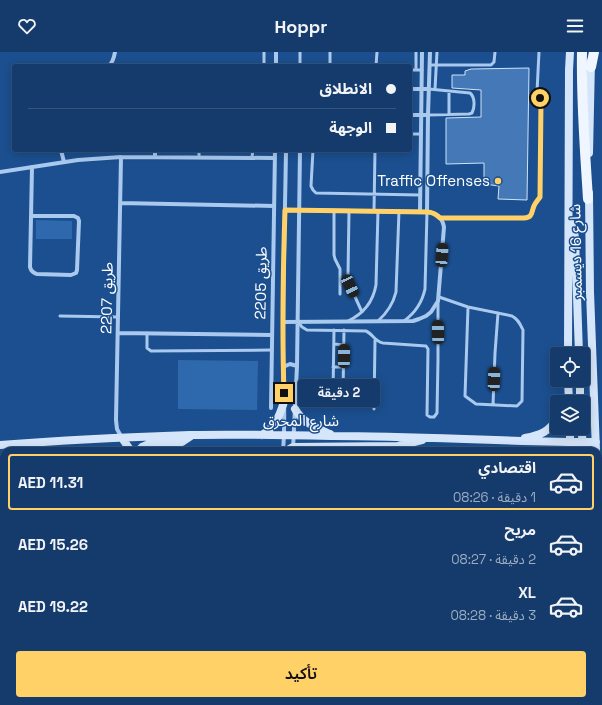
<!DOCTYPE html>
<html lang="ar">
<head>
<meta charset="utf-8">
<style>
  :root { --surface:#143b6b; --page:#1d4271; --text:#f1f3f6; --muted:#9dadc1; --line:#33557e; --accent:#ffd166 }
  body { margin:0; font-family:"Space Grotesk","Noto Sans Arabic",sans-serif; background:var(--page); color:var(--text); direction:rtl; height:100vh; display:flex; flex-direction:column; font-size:15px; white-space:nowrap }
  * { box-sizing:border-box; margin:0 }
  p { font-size:13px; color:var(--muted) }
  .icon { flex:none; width:22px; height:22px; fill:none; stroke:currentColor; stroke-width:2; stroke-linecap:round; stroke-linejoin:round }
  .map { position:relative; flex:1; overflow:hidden; direction:ltr }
  .details { position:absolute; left:0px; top:395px; width:602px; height:258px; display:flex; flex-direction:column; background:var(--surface); border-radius:12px 12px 0 0; box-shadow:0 2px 10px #0003,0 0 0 1px var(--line); direction:rtl }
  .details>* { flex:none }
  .hud { position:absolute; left:12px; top:12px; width:400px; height:88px; border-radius:4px; box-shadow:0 2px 10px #0003,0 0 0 1px var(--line); direction:rtl; display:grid; align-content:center; height:88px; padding:0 16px; background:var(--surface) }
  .fabs { position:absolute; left:550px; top:295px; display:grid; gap:8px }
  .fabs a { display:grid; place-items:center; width:40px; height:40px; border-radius:4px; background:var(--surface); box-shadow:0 2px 10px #0003,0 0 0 1px var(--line); font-size:20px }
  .end { position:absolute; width:18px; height:18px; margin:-9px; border:5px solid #ffd166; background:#111; box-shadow:0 0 0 2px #111 }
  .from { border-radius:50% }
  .bubble { position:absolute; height:28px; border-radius:4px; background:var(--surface); box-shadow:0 2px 10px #0003,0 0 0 1px var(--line); font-size:13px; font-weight:600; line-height:28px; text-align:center; direction:rtl }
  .car { position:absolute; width:12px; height:24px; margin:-12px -6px; border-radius:5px; box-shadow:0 0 3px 1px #0007; background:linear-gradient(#222 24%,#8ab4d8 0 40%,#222 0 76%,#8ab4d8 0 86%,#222 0) }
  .hud b { display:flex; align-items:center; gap:14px; height:38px; font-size:15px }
  .hud b+b { border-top:1px solid var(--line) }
  .hud i { width:10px; height:10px; background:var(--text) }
  ul { padding:7px 0 0; list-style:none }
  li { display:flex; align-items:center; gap:12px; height:56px; margin:0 8px 6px; padding:0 8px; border:2px solid transparent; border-radius:4px }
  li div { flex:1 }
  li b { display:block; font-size:15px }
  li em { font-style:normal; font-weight:600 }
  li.active { border-color:var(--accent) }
  li>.icon { width:36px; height:36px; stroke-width:1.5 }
  .action { display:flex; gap:8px; margin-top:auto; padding:8px 16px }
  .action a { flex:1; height:46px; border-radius:4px; background:var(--accent); color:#111; font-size:16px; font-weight:600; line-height:46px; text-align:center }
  header { display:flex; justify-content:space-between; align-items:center; height:52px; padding:0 16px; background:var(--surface); font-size:18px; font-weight:600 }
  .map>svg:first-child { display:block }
  .green { fill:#2e69ad }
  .building { fill:#4478b7; stroke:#cfe3fa }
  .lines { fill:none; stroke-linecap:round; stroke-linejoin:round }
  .service { stroke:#a9c9ee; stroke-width:3 }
  .minor { stroke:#a9c9ee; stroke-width:4 }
  .tertiary { stroke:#a9c9ee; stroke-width:7 }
  .secondary { stroke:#d6e6fa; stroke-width:8 }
  .primary { stroke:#f0f6ff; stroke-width:10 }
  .route { stroke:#ffd166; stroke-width:5 }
  .poi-dot { fill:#ffd166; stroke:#1b4f8f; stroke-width:1.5 }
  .labels { text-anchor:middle; stroke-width:3; stroke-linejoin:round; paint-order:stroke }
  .poi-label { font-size:15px; fill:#fff; stroke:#1b4f8f; text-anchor:end }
  .street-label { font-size:15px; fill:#fff; stroke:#1b4f8f }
</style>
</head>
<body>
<header><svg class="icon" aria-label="menu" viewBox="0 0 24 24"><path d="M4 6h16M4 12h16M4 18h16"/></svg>Hoppr<svg class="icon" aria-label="heart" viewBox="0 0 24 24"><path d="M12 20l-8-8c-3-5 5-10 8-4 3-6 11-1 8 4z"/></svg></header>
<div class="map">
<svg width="602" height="653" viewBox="0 0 602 653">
  <rect width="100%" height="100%" fill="#1b4f8f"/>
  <path class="green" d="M36 168 72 169V187H36Z
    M178 308 258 309 257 358 178 357Z
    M18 649H252L250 653H20Z"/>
  <path class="building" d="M529 16 527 148 498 147 499 134 484 132V111L446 112V66L481 65V38L452 36V23H465V19L471 17Z"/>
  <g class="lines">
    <path class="service" d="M430 13H491L494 10 495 0
      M264 14V0
      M300 14V0
      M330 14V0
      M376 14 377 0
      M410 18H422
      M416 18V0
      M435 37 437 0
      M449 62V39
      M428 63 469 62 472 61C475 55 475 45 470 41L429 37
      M410 82H421
      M199 98V105
      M313 98 311 134 313 138 316 141 420 143
      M252 105 253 98
      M334 159V203L335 207 340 217V242
      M349 159 348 224 350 234 362 260
      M374 159 375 98
      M441 166H526L530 164 532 162 534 153 539 147 540 143 541 48 537 40 539 0
      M439 245 468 255 512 264C518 267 520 272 523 278L522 349 517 354 476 352 465 344 468 255
      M60 264 118 265
      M348 269C363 262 373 250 376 233L378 159
      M378 269C387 261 393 252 396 240L399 159
      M404 269C415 261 422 251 425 237L427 160
      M298 270 302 275 307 278 366 279C373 282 375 290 383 291L426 294 428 297 427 363 430 365H434L437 361 438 307V249
      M147 281V296L151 299 272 298
      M334 292 344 293
      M333 315H344
      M333 329 374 330
      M333 341 334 278
      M343 342 344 278
      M493 353 495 301 498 261
      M374 357 375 288
      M4 454 1 491 4 490
      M0 491H1L0 500
      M0 536 4 533
      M0 633 4 644
      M6 649 8 653
      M437 649 441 651 507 653
      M255 653 257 649
      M296 653 297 649
      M369 653V649
      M528 653V649"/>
    <path class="minor" d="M109 14C113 10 114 6 115 0
      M276 14V0
      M410 37H429
      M410 63H428
      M61 98 64 110
      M121 105 116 368 117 377 122 386
      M155 105V98
      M0 120 78 108 121 105 275 106
      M120 151 274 154
      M420 159 422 0
      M427 160 428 63 430 0
      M31 164H74L78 166 79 169 77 218 76 221 71 223 37 222C33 221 31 219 30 215L32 115
      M283 270 413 269 419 267 426 264 431 260 438 249 444 175C442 165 437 161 427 160L285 158
      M118 281 272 283
      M283 315 290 312 297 314
      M271 356 275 98
      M293 397 297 314 300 98
      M283 399C286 364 283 330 283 296 283 230 285 164 286 98
      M277 653 278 649
      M287 653 288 649"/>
    <path class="tertiary" d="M598 409 602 408"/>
    <path class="secondary" d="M589 101 591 9
      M589 141 590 240 596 399
      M571 171 574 180 575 186 579 302
      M568 302 569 18 570 0
      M568 328 569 350
      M580 328V350
      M295 357C303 371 317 376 330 382
      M570 376V399
      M581 376 584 399
      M262 383C276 374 279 365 284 350
      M122 386 131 399
      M525 386C541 383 548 380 557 367
      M0 393C63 388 127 385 190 383 238 382 285 383 333 384 421 384 508 390 596 390
      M138 399 142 395 149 392 182 390 191 384
      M286 399 293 395 398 394 422 388
      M0 411H4
      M598 527 602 653
      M580 649V653
      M593 649V653"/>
    <path class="primary" d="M582 0C581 49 585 98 588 147
      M591 15 594 0"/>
  </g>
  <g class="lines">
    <path class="route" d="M284 341C282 280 283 219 285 158L427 160C433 160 436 162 440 166H524C533 165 531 161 534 154 535 151 538 148 540 145L541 49 540 46"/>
  </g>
  <circle class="poi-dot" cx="498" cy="129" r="4"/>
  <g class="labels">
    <g class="poi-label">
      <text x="490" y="134">Traffic Offenses</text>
    </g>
    <g class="street-label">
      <text transform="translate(576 200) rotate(-91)" y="5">شارع 16 ديسمبر</text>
      <text transform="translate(261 231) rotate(-89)" y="5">طريق 2205</text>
      <text transform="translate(107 246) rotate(-89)" y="5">طريق 2207</text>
      <text x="301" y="374">شارع المحرق</text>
    </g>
  </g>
</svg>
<div class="fabs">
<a><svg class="icon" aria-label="locate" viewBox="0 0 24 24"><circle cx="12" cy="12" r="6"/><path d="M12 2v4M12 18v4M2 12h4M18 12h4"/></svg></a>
<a><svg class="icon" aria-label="layers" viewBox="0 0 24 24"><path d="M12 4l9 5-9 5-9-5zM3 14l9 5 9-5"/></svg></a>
</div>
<i class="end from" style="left:540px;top:46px"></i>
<i class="end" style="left:284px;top:341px"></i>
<div class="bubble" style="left:298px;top:327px;width:82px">2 دقيقة</div>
<i class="car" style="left:442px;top:203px;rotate:4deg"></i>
<i class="car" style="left:350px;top:234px;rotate:155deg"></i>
<i class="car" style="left:438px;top:280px;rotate:359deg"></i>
<i class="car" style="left:344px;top:304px;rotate:1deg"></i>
<i class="car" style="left:494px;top:327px;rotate:2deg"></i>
<div class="hud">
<b><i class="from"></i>الانطلاق</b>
<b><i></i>الوجهة</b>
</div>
<section class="details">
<ul>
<li class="active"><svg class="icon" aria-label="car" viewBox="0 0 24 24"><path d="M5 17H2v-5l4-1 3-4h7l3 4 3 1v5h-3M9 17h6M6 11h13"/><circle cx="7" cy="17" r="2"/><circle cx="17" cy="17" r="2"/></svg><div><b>اقتصادي</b><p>1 دقيقة · 08:26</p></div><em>AED 11.31</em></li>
<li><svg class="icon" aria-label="car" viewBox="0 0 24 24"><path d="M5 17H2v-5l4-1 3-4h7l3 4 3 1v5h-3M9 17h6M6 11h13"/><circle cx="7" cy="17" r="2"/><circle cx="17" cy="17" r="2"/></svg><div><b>مريح</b><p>2 دقيقة · 08:27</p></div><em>AED 15.26</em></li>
<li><svg class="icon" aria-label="car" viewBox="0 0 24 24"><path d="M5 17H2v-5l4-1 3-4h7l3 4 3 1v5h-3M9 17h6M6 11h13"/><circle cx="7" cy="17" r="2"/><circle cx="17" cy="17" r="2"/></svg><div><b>XL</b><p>3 دقيقة · 08:28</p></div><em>AED 19.22</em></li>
</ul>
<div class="action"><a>تأكيد</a></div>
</section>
</div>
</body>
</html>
